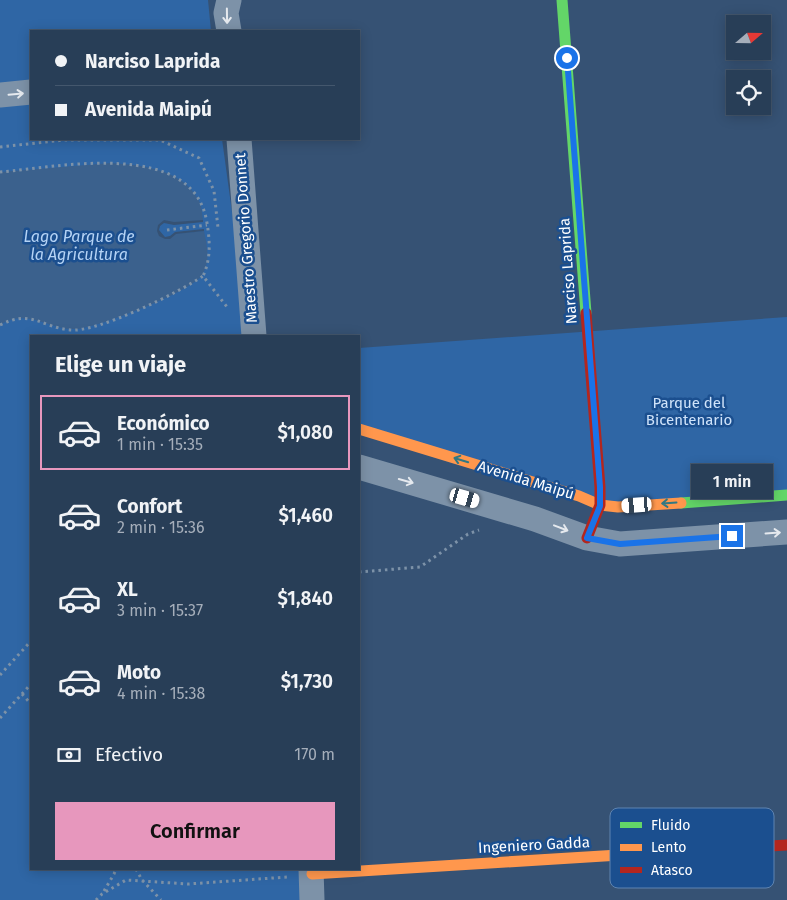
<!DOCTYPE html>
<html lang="es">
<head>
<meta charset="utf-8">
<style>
  :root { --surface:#283e57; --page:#344961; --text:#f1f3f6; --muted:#a5aeba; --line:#44576d; --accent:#e797bd }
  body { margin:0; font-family:"Fira Sans",sans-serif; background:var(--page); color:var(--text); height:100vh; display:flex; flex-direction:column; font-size:19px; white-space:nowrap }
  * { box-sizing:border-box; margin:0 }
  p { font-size:16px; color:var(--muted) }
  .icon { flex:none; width:28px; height:28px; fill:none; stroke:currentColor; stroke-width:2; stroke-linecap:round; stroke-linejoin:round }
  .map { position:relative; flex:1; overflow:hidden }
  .details { position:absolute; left:30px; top:335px; width:330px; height:535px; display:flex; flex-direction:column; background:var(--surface); border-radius:0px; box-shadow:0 2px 12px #0003,0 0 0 1px var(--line) }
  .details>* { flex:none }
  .guide { position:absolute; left:30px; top:30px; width:330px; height:110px; border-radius:0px; box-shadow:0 2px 12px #0003,0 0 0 1px var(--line); display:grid; align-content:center; height:110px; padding:0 25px; background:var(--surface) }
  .needle { width:32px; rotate:70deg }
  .tools { position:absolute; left:726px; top:15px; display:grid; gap:10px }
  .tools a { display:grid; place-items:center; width:45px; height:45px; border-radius:0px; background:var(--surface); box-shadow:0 2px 12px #0003,0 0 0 1px var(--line); font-size:25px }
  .end { position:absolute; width:22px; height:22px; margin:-11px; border:6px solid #1a73e8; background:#fff; box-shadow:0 0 0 2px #fff }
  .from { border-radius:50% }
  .bubble { position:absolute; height:35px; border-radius:0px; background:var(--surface); box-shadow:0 2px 12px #0003,0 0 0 1px var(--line); font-size:16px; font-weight:600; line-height:35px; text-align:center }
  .car { position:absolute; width:15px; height:30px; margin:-15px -8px; border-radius:6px; box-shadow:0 0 4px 1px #0007; background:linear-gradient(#fff 24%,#345 0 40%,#fff 0 76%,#345 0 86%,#fff 0) }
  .guide b { display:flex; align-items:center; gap:18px; height:48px; font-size:19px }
  .guide b+b { border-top:1px solid var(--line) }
  .guide i { width:12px; height:12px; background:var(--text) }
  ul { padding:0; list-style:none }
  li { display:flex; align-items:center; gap:15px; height:75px; margin:0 10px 8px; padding:0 15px; border:2px solid transparent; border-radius:0px }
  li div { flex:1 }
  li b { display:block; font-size:19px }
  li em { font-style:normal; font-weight:600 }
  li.current { border-color:var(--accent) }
  li>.icon { width:45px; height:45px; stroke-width:1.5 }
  h2 { padding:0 25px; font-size:22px; line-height:60px }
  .pay { display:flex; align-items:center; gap:12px; height:55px; padding:0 25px; font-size:19px }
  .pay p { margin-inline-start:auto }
  .cta { display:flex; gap:10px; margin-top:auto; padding:10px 25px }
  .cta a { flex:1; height:58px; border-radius:0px; background:var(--accent); color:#111; font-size:20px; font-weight:600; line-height:58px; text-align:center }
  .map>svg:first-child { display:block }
  .green { fill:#2f66a5 }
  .water { fill:#3b618d }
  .pier { fill:#365274 }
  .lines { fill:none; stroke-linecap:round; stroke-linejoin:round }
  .path { stroke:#7d92a8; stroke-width:3; stroke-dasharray:2.5 4; stroke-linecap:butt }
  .street { stroke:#7d92a8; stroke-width:25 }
  .fast { stroke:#63d668; stroke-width:11 }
  .slow { stroke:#ff974d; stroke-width:11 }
  .jam { stroke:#b3261e; stroke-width:11 }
  .oneway { stroke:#e5e9ee }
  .oneway2 { stroke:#317883 }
  .route { stroke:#1a73e8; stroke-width:6 }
  .labels { text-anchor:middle; stroke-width:5; stroke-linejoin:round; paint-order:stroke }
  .street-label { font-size:15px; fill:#fff; stroke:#1b4f8f }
  .park-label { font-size:15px; fill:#cfe3fa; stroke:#1b4f8f }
  .water-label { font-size:16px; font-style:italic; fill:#b5d3f5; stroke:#1b4f8f }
  .key { fill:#1b4f8f; stroke:#5f84b1; stroke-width:1 }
  .key-label { font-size:14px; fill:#fff }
</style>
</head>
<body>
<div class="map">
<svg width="787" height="900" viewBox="0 0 787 900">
  <rect width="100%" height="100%" fill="#365274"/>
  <path class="green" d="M0 0H208L211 31H31V139H222L249 336H31V869H311L312 900H0Z
    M787 317V494L600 505 359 430V348Z"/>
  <path class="water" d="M111 163C142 165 183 169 199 201 202 206 202 214 203 220L174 223 164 220 157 231 165 239 175 234 204 231C207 246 211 261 202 275 193 291 97 328 77 329 49 331 29 307 0 325V172Z"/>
  <path class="pier" d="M164 220 174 222 203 220V222L174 225 164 223 160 226 159 230 165 237 170 236 175 232 204 229V231L176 234 170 239H165L159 236 157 231 158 225Z"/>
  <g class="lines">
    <path class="path" d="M0 147 64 140H160L199 158 214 191 218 228
      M0 172C59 167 194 138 207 223 210 241 211 259 203 276
      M167 230 207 225
      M0 325C31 309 41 327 70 330 97 333 180 292 203 276L227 307
      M359 572 420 567 468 534 479 530
      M0 675 31 641
      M22 694 31 704
      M0 718 31 684
      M136 869 142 880 161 900
      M104 891 114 874 116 869
      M96 900 102 894 126 880 188 884 287 877"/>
    <path class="street" d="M229 31 226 13 229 0
      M0 95 31 92
      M239 139 254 336
      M359 467 535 519 587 538 620 544 787 532
      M311 869 312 900"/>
    <path class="fast" d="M562 0 586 313
      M681 503 787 495"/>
    <path class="slow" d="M359 429 579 496 600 505 618 507 681 503
      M312 874 684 851"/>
    <path class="jam" d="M586 313 600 487V505L587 538
      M684 851 787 845"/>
  </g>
  <defs><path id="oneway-shaft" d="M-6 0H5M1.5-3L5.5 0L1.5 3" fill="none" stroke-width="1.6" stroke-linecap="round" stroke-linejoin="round" transform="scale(1.25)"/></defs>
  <g class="oneway">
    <use href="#oneway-shaft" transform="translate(227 16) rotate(89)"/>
    <use href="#oneway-shaft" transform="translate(16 94) rotate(-5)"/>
    <use href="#oneway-shaft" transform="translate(406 481) rotate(16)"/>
    <use href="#oneway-shaft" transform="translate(561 528) rotate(21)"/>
    <use href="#oneway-shaft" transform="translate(773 533) rotate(-4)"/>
  </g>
  <g class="oneway2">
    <use href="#oneway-shaft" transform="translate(461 460) rotate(-163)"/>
    <use href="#oneway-shaft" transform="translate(669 503) rotate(176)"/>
  </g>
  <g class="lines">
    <path class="route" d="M567 58 600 487V506L587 538 620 544 732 536"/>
  </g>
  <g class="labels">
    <g class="street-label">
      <text transform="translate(246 238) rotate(-94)" y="5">Maestro Gregorio Donnet</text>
      <text transform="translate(568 271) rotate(-94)" y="5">Narciso Laprida</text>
      <text transform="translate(526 480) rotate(17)" y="5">Avenida Maipú</text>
      <text transform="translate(534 845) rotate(-3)" y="5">Ingeniero Gadda</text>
    </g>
    <g class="park-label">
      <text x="689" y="408">Parque del<tspan x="689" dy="17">Bicentenario</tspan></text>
    </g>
    <g class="water-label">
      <text x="79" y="242">Lago Parque de<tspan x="79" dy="18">la Agricultura</tspan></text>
    </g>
  </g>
  <rect x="610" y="808" width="164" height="80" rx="8" class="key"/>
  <rect x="620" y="822" width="22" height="6" fill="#63d668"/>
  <rect x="620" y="844" width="22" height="7" fill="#ff974d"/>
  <rect x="620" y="867" width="22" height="6" fill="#b3261e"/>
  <g class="key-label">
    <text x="651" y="830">Fluido</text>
    <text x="651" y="852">Lento</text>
    <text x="651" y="875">Atasco</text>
  </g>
</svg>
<div class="tools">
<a><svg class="needle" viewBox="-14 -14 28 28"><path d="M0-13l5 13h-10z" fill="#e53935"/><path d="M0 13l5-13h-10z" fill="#a5aeba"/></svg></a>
<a><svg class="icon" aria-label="locate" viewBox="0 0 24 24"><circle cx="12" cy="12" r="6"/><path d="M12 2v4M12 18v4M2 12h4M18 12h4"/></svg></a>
</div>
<i class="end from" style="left:567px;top:58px"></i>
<i class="end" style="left:732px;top:536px"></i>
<div class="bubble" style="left:691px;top:464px;width:82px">1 min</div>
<i class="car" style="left:465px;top:498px;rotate:106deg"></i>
<i class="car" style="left:637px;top:505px;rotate:266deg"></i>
<div class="guide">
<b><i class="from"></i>Narciso Laprida</b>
<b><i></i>Avenida Maipú</b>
</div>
<section class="details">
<h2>Elige un viaje</h2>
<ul>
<li class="current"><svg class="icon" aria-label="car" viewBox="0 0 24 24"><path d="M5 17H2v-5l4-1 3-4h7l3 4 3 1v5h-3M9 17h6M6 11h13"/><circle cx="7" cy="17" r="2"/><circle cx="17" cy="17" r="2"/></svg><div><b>Económico</b><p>1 min · 15:35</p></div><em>$1,080</em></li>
<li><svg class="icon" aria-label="car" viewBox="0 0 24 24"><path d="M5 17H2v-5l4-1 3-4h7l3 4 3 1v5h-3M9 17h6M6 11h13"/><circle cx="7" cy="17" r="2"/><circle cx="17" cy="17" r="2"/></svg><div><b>Confort</b><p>2 min · 15:36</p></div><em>$1,460</em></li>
<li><svg class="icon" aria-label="car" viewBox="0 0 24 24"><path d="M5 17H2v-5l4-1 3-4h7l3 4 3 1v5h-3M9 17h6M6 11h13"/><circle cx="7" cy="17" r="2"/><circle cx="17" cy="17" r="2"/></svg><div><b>XL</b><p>3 min · 15:37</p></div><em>$1,840</em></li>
<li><svg class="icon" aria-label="car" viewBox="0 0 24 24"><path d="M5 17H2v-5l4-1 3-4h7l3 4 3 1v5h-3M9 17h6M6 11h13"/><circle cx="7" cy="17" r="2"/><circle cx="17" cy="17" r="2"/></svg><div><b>Moto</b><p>4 min · 15:38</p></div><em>$1,730</em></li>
</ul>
<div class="pay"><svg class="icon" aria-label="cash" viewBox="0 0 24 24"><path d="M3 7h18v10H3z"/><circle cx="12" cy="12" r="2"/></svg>Efectivo<p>170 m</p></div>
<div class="cta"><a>Confirmar</a></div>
</section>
</div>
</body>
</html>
